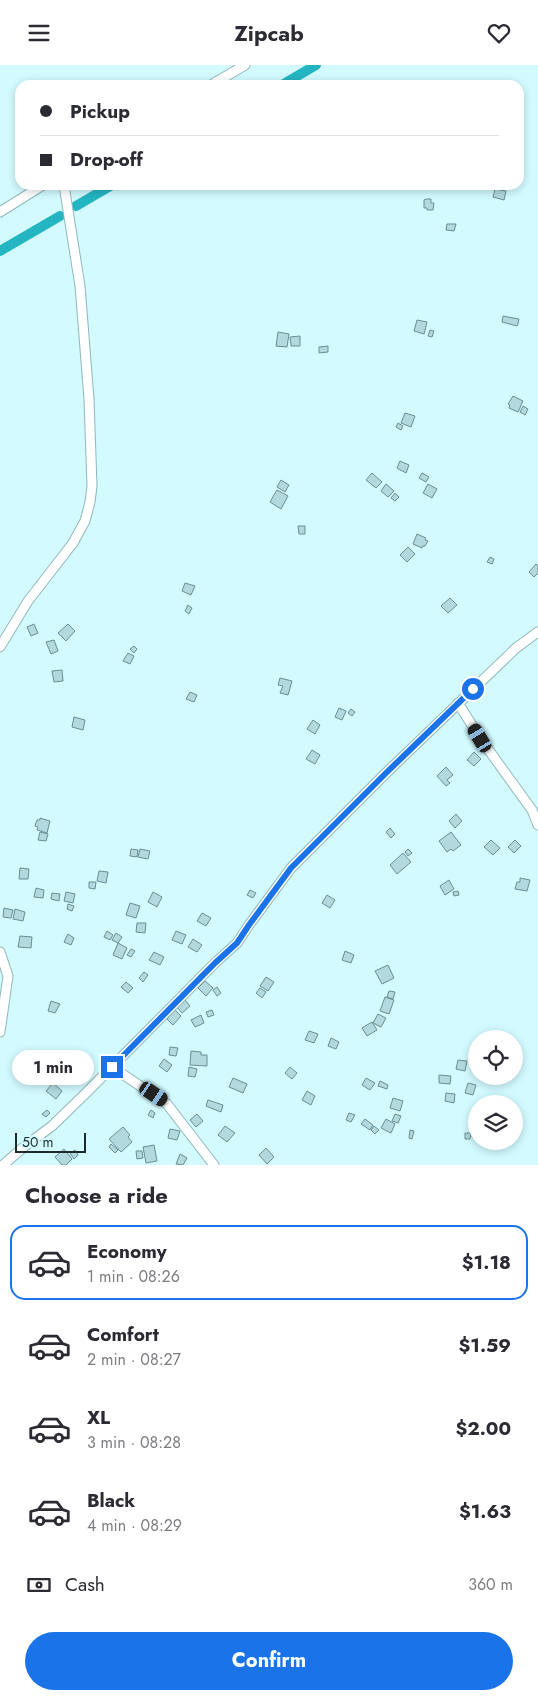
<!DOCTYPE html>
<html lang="en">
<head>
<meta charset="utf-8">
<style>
  :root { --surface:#fff; --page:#f7f7f7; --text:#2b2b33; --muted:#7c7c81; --line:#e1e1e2; --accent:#1a73e8 }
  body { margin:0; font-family:Jost,sans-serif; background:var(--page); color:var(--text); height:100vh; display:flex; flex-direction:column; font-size:19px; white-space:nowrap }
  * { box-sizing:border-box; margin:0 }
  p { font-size:16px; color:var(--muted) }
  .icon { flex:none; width:28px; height:28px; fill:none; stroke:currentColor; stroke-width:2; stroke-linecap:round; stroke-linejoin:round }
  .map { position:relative; height:1100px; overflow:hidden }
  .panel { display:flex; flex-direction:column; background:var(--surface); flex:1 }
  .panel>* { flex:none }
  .banner { position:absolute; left:15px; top:15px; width:509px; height:110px; border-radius:15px; box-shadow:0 2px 8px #0003; display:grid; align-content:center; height:110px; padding:0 25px; background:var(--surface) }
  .fabs { position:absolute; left:468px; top:965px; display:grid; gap:10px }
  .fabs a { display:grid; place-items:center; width:55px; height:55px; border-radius:50%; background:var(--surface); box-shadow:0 2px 8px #0003; font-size:25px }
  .scale { position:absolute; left:15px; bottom:12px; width:71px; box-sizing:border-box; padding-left:5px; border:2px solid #1b2b2c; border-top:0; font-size:14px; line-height:18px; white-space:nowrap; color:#1b2b2c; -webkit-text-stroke:4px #d2faff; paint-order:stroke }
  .end { position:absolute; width:22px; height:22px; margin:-11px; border:6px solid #1a73e8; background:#fff; box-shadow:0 0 0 2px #fff }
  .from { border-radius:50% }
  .bubble { position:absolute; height:35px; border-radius:18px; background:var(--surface); box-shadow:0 2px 8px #0003; font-size:16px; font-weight:700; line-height:35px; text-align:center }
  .car { position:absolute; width:15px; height:30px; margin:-15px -8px; border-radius:6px; box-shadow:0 0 4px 1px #0007; background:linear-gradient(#222 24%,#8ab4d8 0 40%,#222 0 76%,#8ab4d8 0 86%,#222 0) }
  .banner b { display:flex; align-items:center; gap:18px; height:48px; font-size:19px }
  .banner b+b { border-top:1px solid var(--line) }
  .banner i { width:12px; height:12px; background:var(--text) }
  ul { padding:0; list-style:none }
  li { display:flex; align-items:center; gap:15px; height:75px; margin:0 10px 8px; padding:0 15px; border:2px solid transparent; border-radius:15px }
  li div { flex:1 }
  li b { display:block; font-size:19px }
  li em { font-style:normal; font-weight:700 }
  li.selected { border-color:var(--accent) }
  li>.icon { width:45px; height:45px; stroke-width:1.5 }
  h2 { padding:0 25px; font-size:22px; line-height:60px }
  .pay { display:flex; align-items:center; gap:12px; height:55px; padding:0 25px; font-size:19px }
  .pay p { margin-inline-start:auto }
  .button { display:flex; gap:10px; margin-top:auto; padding:10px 25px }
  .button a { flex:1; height:58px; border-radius:30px; background:var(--accent); color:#fff; font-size:20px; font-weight:700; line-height:58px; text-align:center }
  header { display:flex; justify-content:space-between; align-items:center; height:65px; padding:0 25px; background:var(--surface); font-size:22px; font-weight:700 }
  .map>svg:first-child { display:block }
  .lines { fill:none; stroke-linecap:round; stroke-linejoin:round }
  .canal { stroke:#24b5c2; stroke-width:10 }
  .building { fill:#b1d9de; stroke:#698f93 }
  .minor-casing { stroke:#90b7bc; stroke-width:11 }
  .minor { stroke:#fff; stroke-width:9 }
  .route { stroke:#1a73e8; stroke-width:6 }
</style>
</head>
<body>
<header><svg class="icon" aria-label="menu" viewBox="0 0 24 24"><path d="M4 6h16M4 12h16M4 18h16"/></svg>Zipcab<svg class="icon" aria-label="heart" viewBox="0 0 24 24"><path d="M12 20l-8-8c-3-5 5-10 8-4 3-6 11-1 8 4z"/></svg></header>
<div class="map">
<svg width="538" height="1100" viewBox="0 0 538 1100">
  <rect width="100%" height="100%" fill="#d2faff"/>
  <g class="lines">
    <path class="canal" d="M282 20 316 0
      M76 141 112 120
      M0 186 60 151"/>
  </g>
  <path class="building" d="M495 124 506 126 504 135 493 132Z
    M427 134H431V138H434L433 145H427V143H424V135Z
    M447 159H456L454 166 446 165Z
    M503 251 519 254 518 259 517 261 502 257Z
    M417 255 427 257 424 269 414 266Z
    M430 265 434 266 432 272 428 271Z
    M278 267 289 269 287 282 276 281Z
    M300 271V281H291L290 272Z
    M328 281V287L319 288V282Z
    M513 331 523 336 518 347 509 343 510 340 508 339Z
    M523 341 528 344 525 350 520 347Z
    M405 348 415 351 411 362 401 358Z
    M398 358 403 361 401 365 396 362Z
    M400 396 409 400 406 408 397 403Z
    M372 408 382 417 376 423 366 415Z
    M422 408 429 412 426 417 419 413Z
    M281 415 289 420 285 427 277 422Z
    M386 419 394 426 388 432 381 426Z
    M428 419 437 424 432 433 423 428Z
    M277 425 288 431 281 444 270 437Z
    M395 428 399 432 395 436 391 433Z
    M298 461H305V469H299Z
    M417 469 426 473 425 475 428 476 425 481H423L422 483 413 479Z
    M408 482 415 489 407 497 400 490Z
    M490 492 494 494 492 499 487 497Z
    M536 499 538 501V508L534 512 529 507Z
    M185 518 195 521 191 530 182 526Z
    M450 533 457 540 448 548 441 541Z
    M188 540 192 543 189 549 185 546Z
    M34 559 38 568 31 571 27 562Z
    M68 559 75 566 66 576 58 568Z
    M54 575 58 586 51 589 46 577Z
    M134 581 137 584 134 588 130 584Z
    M128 588 134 591 130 599 123 596Z
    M62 605 63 616 54 617 52 606Z
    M280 613 292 616 288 630 280 628 283 621 278 620Z
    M190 627 197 630 194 637 186 634Z
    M339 643 346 646 342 655 335 652Z
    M351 644 355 647 352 651 348 648Z
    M74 652 85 655 83 665 72 662Z
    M313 655 320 660 315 669 307 664Z
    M312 685 320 690 315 699 306 694Z
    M474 687 481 694 474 701 467 695Z
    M446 702 453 710 447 715 450 718 446 721 437 711Z
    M456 749 462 756 455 763 449 756Z
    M40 753 50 756 47 768 37 765 38 762 35 761 37 755H40Z
    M390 763 395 769 391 773 386 767Z
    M40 767 48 769 46 776 38 775Z
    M451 767 461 780 453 786 451 784 447 787 439 776Z
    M491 775 500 783 493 790 484 782Z
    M515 775 521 781 514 788 508 782Z
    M131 784 138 785 137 792 130 791Z
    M140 784 150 786 148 794 138 792Z
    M408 784 412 788 408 791 405 787Z
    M403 788 411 797 397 809 390 800Z
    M20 803 29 804 28 814H19Z
    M99 806 108 807 106 818 97 816Z
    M520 813 530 815 527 826 515 824 517 817H520Z
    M449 815 454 824 445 830 440 821Z
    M89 817H96L95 824 89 823Z
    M36 823 44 825 43 833 34 832Z
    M250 825 256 828 253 833 247 830Z
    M458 826 459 830 454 831 453 827Z
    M66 827 75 829 73 838 64 836Z
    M153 827 162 832 157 842 148 837Z
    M52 828 60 829 59 836 51 834Z
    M327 830 335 835 330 843 322 838Z
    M130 838 140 841 136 853 126 850Z
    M68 839 74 841 72 846 67 844Z
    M4 843 13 845 11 853 3 852Z
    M15 844 25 847 23 856 13 854Z
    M202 848 211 853 206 861 197 856Z
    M137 858H146L145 868 136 867Z
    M107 866 113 870 110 875 104 872Z
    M176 866 186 870 182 879 172 875Z
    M116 868 122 872 118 878 112 875Z
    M68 869 74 873 71 880 64 877Z
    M20 871 32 872 31 883 18 882Z
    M193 874 202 880 197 887 188 882Z
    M118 878 127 883 122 894 113 890Z
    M131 884 135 886 131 892 127 890Z
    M345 886 354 890 351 898 342 895Z
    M154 887 164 892 160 900 149 895Z
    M388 900 394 913 382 919 375 906Z
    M144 907 148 910 143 917 139 913Z
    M266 912 274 917 268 926 260 921Z
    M205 916 213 923 206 931 198 923Z
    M126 917 133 923 128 928 121 922Z
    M217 922 221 928 217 931 213 925Z
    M260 923 266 927 262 933 256 928Z
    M389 926 395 927 393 934 387 932Z
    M385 932 394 935 389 949 380 946Z
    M185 935 190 941 182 948 177 942Z
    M51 936 60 939 55 948 48 946Z
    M175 945 181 951 173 960 167 954Z
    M212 945 214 950 208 952 206 947Z
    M378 949 386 953 381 962 373 958Z
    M201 950 204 958 195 962 191 955Z
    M372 957 377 965 367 971 362 963Z
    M309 966 318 969 314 978 305 975Z
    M331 973 339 977 336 984 328 981Z
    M170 982 178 983 176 991 169 990Z
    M191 986 201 987V990H207V1001L190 1000Z
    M164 994 172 1000 167 1007 159 1001Z
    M458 995 467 996 465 1006 456 1004Z
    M189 1002 197 1004 195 1012 188 1011Z
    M290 1002 297 1008 292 1014 285 1008Z
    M439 1010 451 1011 450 1019 439 1018Z
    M233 1013 247 1019 243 1028 229 1022Z
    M366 1013 375 1018 370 1025 362 1020Z
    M380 1016 388 1020 387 1024 378 1021Z
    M53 1018 62 1026 56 1034 46 1026Z
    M468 1018 476 1020 473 1030 465 1028Z
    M307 1026 315 1031 311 1040 302 1035Z
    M446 1028 455 1029 454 1038 445 1036Z
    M393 1033 403 1036 400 1046 390 1043Z
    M208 1035 223 1040 221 1047 206 1041Z
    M47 1045 50 1048 46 1052 42 1049Z
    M151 1045 155 1048 153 1053 148 1050Z
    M349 1048 355 1050 351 1057 346 1055Z
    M197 1049 203 1056 196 1062 190 1055Z
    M395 1049 401 1051 398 1058 392 1056Z
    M365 1054 373 1060 370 1065 361 1059Z
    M386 1054 395 1059 391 1068 381 1063Z
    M225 1061 235 1068 227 1077 218 1070Z
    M374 1061 379 1065 375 1069 371 1065Z
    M123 1062 130 1070 128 1072 132 1077 121 1087 109 1074Z
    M474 1062 476 1063V1074L472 1072Z
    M170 1064 180 1066 177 1075 168 1073Z
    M410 1065 414 1066 412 1074 409 1073Z
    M465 1068H471L470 1074H465Z
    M111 1079 118 1085 115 1088 109 1082Z
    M154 1080 157 1096 146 1098 143 1082Z
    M266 1083 274 1092 267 1099 259 1090Z
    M64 1084 72 1094 66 1100H62L55 1092Z
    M75 1085 78 1090 74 1094 70 1088Z
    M136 1086H142L143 1093 137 1094Z
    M180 1089 187 1093 183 1100 176 1099Z"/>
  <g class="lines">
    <g class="minor-casing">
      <path id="minor" d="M211 20 245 0
        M0 147 43 120
        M0 582 28 536 73 478 85 456 90 437 92 421 89 334 80 221 64 120
        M458 638 480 673 532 745 538 760
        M0 887 8 911 0 967
        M112 1002 167 1039 214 1100
        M3 1100 25 1081 52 1061 86 1028 215 898 237 878 249 860 291 803 385 709 516 583 538 567"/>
    </g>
    <use href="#minor" class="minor"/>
  </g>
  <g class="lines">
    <path class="route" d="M112 1002 215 898 237 878 249 860 291 803 385 709 473 624"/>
  </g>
</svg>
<div class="fabs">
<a><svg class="icon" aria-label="locate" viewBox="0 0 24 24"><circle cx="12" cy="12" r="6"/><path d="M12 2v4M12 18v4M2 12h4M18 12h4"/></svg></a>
<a><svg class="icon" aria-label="layers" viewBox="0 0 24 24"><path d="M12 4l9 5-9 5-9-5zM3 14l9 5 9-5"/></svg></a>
</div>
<div class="scale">50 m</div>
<i class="end from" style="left:473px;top:624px"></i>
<i class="end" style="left:112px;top:1002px"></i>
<div class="bubble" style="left:12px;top:985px;width:82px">1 min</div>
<i class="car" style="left:480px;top:673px;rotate:329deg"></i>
<i class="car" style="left:154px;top:1029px;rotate:124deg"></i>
<div class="banner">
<b><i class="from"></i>Pickup</b>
<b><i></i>Drop-off</b>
</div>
</div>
<section class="panel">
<h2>Choose a ride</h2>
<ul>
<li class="selected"><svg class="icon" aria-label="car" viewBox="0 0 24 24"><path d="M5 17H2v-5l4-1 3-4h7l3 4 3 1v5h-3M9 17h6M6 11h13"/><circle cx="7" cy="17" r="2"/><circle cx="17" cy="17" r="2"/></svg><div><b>Economy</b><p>1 min · 08:26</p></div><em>$1.18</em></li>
<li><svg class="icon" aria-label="car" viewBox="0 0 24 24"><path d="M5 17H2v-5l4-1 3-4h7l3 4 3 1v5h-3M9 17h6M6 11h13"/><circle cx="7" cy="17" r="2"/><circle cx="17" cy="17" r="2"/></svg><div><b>Comfort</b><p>2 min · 08:27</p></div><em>$1.59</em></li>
<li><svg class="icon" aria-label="car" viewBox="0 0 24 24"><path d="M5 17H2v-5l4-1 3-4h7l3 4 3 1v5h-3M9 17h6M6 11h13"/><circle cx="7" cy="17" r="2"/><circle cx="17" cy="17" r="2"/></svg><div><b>XL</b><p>3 min · 08:28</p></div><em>$2.00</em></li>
<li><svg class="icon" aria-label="car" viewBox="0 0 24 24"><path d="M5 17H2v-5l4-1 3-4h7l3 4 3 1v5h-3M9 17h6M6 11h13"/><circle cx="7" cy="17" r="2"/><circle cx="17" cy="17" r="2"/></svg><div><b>Black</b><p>4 min · 08:29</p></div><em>$1.63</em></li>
</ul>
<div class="pay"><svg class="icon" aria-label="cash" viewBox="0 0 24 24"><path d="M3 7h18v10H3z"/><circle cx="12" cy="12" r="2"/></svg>Cash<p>360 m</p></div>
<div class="button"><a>Confirm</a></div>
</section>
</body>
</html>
